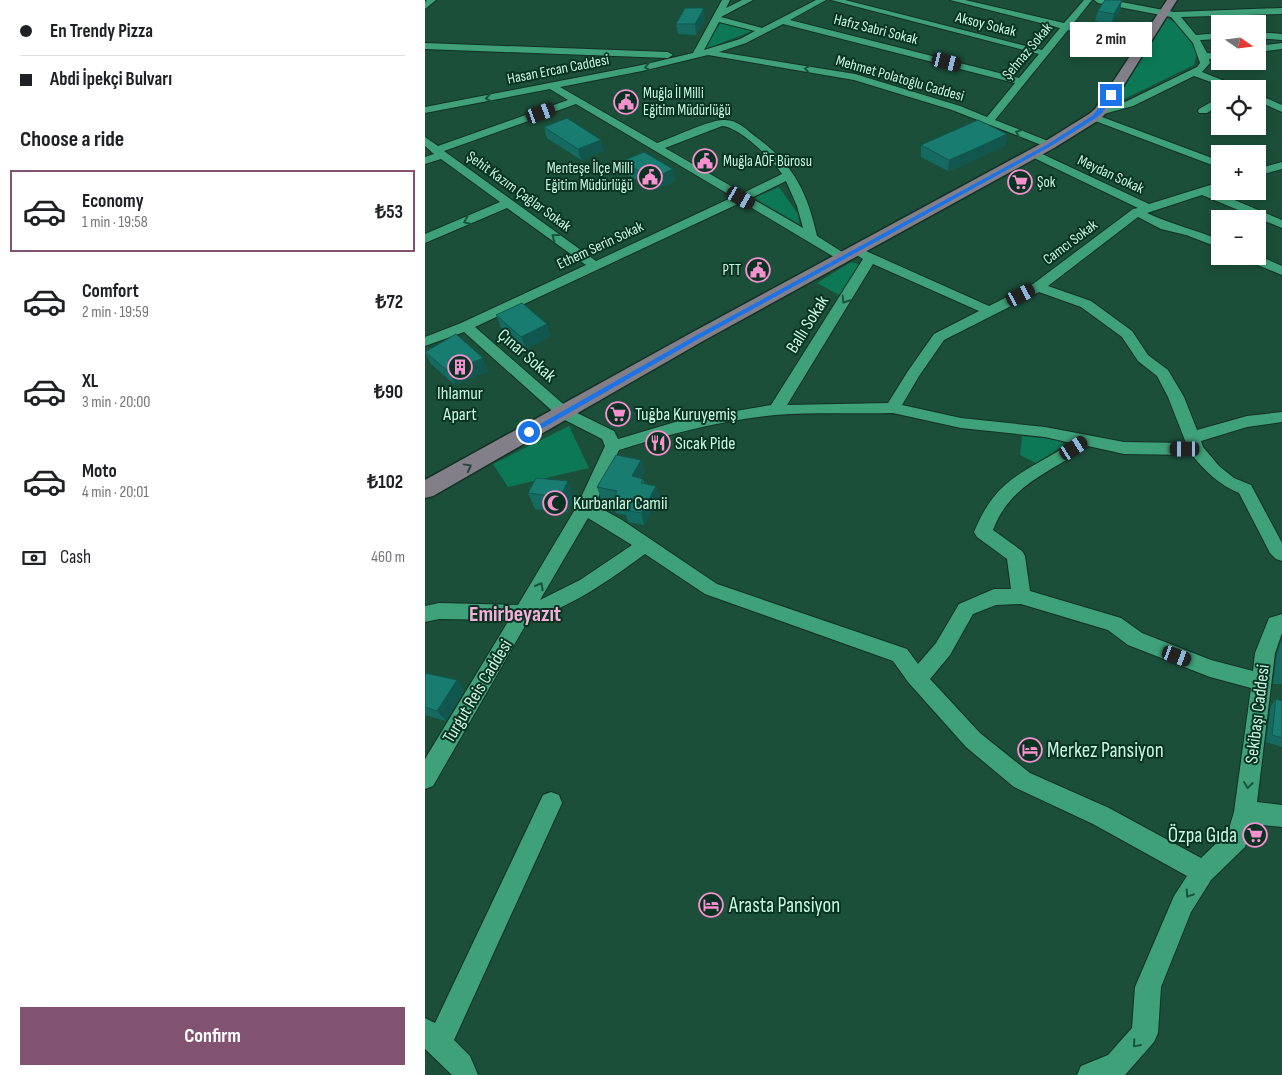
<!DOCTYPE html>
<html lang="en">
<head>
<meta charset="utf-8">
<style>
  :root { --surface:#fff; --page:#f2f2f2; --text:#202124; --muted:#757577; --line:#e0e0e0; --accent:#815370 }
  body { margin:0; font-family:"Sofia Sans Condensed",sans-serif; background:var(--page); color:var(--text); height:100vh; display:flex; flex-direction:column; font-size:19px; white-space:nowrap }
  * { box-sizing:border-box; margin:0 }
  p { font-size:16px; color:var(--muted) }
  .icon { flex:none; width:28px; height:28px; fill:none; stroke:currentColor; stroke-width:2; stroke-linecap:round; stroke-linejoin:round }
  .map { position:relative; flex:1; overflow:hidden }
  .side { display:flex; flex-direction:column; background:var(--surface); width:425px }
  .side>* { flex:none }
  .top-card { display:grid; align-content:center; height:110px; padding:0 20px; background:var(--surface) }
  .needle { width:32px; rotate:104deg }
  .buttons { position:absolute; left:786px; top:15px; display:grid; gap:10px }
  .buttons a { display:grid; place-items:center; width:55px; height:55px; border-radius:0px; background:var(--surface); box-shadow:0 2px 8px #0003; font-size:25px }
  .end { position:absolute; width:22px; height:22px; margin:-11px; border:6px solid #1a73e8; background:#fff; box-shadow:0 0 0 2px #fff }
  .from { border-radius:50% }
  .bubble { position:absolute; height:35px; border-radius:0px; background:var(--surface); box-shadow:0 2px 8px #0003; font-size:16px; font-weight:700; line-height:35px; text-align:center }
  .car { position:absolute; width:15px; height:30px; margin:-15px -8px; border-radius:6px; box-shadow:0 0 4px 1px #0007; background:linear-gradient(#222 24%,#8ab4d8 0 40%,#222 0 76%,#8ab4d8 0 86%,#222 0) }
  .top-card b { display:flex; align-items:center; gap:18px; height:48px; font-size:19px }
  .top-card b+b { border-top:1px solid var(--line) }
  .top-card i { width:12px; height:12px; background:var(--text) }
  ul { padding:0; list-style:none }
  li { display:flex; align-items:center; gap:15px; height:82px; margin:0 10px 8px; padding:0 10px; border:2px solid transparent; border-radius:0px }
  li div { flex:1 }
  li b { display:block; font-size:19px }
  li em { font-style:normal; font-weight:700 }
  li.current { border-color:var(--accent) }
  li>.icon { width:45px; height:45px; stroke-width:1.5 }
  h2 { padding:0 20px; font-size:22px; line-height:60px }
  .pay { display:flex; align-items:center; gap:12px; height:55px; padding:0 20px; font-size:19px }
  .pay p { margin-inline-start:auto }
  .action { display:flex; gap:10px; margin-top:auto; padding:10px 20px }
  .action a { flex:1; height:58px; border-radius:0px; background:var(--accent); color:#fff; font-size:20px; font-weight:700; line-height:58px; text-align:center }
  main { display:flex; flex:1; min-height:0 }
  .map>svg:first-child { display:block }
  .green { fill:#0c7855 }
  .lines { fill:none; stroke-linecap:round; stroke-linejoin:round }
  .minor-casing { stroke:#133124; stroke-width:2 }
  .major-casing { stroke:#133124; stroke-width:3 }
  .minor { fill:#3fa17a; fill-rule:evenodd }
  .major { fill:#837f89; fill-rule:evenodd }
  .wall { fill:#156b61 }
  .shaded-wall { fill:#11574f }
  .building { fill:#187c71; stroke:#11574f }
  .oneway { stroke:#18543d }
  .oneway2 { stroke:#27463c }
  .route { fill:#1a73e8 }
  .labels { text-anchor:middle; stroke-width:4; stroke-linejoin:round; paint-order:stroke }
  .far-street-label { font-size:15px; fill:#c9f6e0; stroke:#083323 }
  .far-poi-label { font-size:15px; fill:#c9f6e0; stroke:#083323; text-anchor:start }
  .street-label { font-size:18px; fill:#c9f6e0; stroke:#083323 }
  .poi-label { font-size:18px; fill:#c9f6e0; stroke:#083323; text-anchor:start }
  .near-poi-label { font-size:21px; fill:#c9f6e0; stroke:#083323; text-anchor:start }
  .district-label { font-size:22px; font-weight:bold; fill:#f7afd9; stroke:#083323 }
</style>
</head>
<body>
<main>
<section class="side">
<div class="top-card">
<b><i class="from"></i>En Trendy Pizza</b>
<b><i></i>Abdi İpekçi Bulvarı</b>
</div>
<h2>Choose a ride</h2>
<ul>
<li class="current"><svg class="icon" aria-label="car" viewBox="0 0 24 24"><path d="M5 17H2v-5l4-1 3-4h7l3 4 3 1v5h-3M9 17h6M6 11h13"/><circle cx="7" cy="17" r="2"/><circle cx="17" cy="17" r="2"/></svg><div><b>Economy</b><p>1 min · 19:58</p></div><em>₺53</em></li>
<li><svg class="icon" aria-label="car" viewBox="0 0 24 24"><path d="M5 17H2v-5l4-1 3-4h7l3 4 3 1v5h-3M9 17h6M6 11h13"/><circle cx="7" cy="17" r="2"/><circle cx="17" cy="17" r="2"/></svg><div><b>Comfort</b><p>2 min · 19:59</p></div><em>₺72</em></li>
<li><svg class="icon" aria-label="car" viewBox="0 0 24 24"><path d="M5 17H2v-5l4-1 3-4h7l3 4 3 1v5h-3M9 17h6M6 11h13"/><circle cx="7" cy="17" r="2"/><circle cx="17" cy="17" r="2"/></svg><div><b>XL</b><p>3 min · 20:00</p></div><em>₺90</em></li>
<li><svg class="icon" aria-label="car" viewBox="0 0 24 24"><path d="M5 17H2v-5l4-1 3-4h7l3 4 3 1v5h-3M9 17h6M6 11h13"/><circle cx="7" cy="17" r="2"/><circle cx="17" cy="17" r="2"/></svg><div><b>Moto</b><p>4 min · 20:01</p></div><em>₺102</em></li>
</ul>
<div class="pay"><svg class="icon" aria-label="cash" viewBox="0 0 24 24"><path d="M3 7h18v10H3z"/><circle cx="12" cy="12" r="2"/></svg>Cash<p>460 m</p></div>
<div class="action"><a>Confirm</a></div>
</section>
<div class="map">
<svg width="857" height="1075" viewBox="0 0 857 1075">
  <rect width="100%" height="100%" fill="#1b4f3a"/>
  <path class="green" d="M740 18C757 22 764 39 772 53L769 65 689 104Z
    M297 21 330 30 278 50Z
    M354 187 373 214 374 224 329 198Z
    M426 262 436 265 416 296 392 283Z
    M144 426 164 468 83 487 68 464Z
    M597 436 638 440V446L611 463 595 455Z"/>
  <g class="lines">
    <g class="minor-casing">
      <path id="minor" d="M2 0H11L0 9V2Z
        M297 0H305L301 8 317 0H328L296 17 337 28 391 0H401L365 20 594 78 614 54 406 0H420L617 50 635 28 525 0H540L639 23 659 0H667L647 25 722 43 724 45 719 48 643 30 570 120 628 143 629 145 624 148 527 110 429 80 283 55 217 71 135 87 232 143C247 138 284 120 298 120 312 119 321 129 331 137 368 164 382 191 392 236L425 257 424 260H414L317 202 50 327 144 409 189 431 193 439 257 420 346 405 438 259 430 254 431 251H441L564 306 608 284 708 209 713 208 605 156 603 154 605 152H613L724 204 795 182V189L788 191 857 220V228L777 195 722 213C746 224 771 230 795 240V248L761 235 736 229 713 217 623 286 666 301 707 331 723 355 743 370 759 397 772 430 822 416 857 412V422L822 427 776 441 778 447 794 466 809 478 826 485 857 543V561L851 559 845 553 814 493C793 484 781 472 767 455L699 454 663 446C625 473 585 484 568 530L597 551 600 556 605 591 696 618 717 633 786 660 828 671 830 653 844 618 857 614V633L850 653 832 802 857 805V827L828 824 820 847 786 880 766 912 736 987 733 1033 729 1042 700 1075H652L656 1066 683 1055 707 1028 710 987 749 896 762 876 668 824 589 787 541 747 483 682 468 661 280 594 220 554C184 580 148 607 104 619L8 786 0 789V759L84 620 14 619 0 622V606L14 603 93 605 152 506 180 446 177 439 134 417 39 332 0 346V337L36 323 161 265 82 208 0 243V234L75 202 16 159 0 164V157L9 154 0 146V137L13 146 143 100 125 89 0 113V107L217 65 268 53ZM294 22 330 31 315 39 279 50ZM358 24 590 83 562 117 535 106 430 74 294 52 321 43ZM151 104 308 197 171 261 19 151ZM297 126C315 127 348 160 357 174L318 193 240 148ZM361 181 372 206 378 228 326 198ZM448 264 554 311 509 334 483 371 463 403 362 405ZM614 292 656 307 697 337 713 361 732 376 743 397 761 443 699 442 620 427 536 418 477 405 494 376 519 340ZM468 413 536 428 620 437 646 443C599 474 572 476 549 532L552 537 582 559 586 589H569L534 604 511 643 493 664 482 649 292 584 197 520 170 505 194 450C245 434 296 420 350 415 389 412 429 414 468 413ZM163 518 207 545 155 580 115 600ZM596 604 683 630 703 645 785 677 826 688 809 812 803 832 776 858 684 808 605 773 555 733 505 679 525 655 548 614 571 605Z
        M669 0H686L749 12 857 8V14L756 17 771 35 795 33V39L775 40 782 53H795V59H784L785 63 777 72 820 89H805L769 76 708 106 675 115 670 112 671 110 700 102 772 67 775 63 768 43 746 17 673 3Z
        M832 32 857 34V40L832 38Z
        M0 43 243 52 248 55 243 58 0 49Z
        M857 43V49L832 52V46Z
        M832 94 857 105V112L832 101Z
        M795 97V104L782 113H774L773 111 774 109Z
        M669 114 795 161V168L665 119 664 117 665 115Z
        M798 126H810L800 133 795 130Z
        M857 162V169L832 176V169Z
        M832 255 857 266V275L818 259 817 256Z
        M126 792 134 795 137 803 29 1040 45 1056 53 1075H27L0 1049V1018L10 1023 118 795Z"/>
    </g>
    <g class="major-casing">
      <path id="major" d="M742 0H752L682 112 674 120 629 148 278 341 8 496 0 498V480L266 333 619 142 664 114 670 109Z"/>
    </g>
    <use href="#minor" class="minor"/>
    <use href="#major" class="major"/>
  </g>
  <path class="wall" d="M697 0 695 10 686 24 670 21 673 11Z
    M280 19 271 35 253 34 251 24Z
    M119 127 179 151 156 160 122 138Z
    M496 145H581L545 162 523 171 496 157Z
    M198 161 248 169 250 181 229 190 200 173Z
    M71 315 126 336 101 349 76 327Z
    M0 352 63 371 30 385 6 364Z
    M220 472 216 478 218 479 220 484 231 486 234 498 219 525 203 522 201 515 191 513 187 501 176 499 172 487Z
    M103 493 149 497 142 512 110 509Z
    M857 639V684H848L852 653Z
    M0 673 32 680 39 690 21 721 0 715Z
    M851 699 857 701V747L841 742 846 706Z"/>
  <path class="shaded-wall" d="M697 0 695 10 686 24 689 14Z
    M279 8 280 19 271 35 270 24Z
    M582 134 581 145 545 162 523 171 524 160Z
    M176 140 179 151 156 160 153 149Z
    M248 169 250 181 229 190 227 179Z
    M122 324 126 336 101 349 96 337Z
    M58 358 63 371 30 385 24 372Z
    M216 460 220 472 211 488 207 476Z
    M143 481 149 497 142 512 135 497Z
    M231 486 234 498 219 525 216 513Z
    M32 680 39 690 21 721 12 711Z"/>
  <path class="building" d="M680 0H697L689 14 673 11Z
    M260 8H279L270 24H251Z
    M142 118 176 140 153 149 119 127Z
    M553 120 582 134 547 150 524 160 496 145Z
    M219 152 248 169 227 179 198 161Z
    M97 303 122 324 96 337 71 315Z
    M31 334 58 358 24 372 0 352Z
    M191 455 216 460 207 476 218 479 216 483 231 486 216 513 200 510 202 504 187 501 192 491 172 487Z
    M111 478 143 481 135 497 103 493Z
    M0 673 32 680 12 711 0 707Z
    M851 699 857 701V738L847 735Z"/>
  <defs><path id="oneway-chevron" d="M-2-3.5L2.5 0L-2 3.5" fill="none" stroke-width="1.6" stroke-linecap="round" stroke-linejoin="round" transform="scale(1.25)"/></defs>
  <g class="oneway">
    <use href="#oneway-chevron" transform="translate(223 67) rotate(167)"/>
    <use href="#oneway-chevron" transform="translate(383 69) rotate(-169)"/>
    <use href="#oneway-chevron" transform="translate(64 98) rotate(169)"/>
    <use href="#oneway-chevron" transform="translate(594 133) rotate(-158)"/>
    <use href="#oneway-chevron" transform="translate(42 221) rotate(157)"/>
    <use href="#oneway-chevron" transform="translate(130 237) rotate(-144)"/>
    <use href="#oneway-chevron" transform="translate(420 300) rotate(122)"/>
    <use href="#oneway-chevron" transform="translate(115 586) rotate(-60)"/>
    <use href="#oneway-chevron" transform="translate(823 785) rotate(97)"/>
    <use href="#oneway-chevron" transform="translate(764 894) rotate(123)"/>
    <use href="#oneway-chevron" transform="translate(711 1044) rotate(131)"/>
  </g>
  <use class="oneway2" href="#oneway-chevron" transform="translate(43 467) rotate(-29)"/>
  <path class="route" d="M686 94 689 95 677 113 671 118 626 146 275 338 107 434 101 432 270 336 623 144 667 116Z"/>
  <defs>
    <g id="civic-ring" transform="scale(1.25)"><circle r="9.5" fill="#083323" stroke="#f790ce" stroke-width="1.5"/><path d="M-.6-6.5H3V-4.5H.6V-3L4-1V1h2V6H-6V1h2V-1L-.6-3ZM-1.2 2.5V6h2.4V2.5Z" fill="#f790ce"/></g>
    <g id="supermarket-ring" transform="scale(1.25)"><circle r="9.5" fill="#083323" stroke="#f790ce" stroke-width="1.5"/><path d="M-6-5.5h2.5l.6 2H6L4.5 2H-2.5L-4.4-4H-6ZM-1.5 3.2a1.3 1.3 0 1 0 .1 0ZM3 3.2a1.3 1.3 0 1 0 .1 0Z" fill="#f790ce"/></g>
    <g id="building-ring" transform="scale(1.25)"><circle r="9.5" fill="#083323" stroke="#f790ce" stroke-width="1.5"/><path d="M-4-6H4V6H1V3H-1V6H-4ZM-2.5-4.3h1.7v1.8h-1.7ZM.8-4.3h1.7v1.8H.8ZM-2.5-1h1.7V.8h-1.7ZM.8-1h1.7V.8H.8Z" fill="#f790ce"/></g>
    <g id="restaurant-ring" transform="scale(1.25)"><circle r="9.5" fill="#083323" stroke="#f790ce" stroke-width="1.5"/><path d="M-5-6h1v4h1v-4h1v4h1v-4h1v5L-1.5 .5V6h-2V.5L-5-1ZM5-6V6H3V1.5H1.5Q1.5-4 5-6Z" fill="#f790ce"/></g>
    <g id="mosque-ring" transform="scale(1.25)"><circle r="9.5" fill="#083323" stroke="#f790ce" stroke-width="1.5"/><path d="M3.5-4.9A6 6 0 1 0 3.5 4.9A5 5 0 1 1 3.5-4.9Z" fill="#f790ce"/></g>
    <g id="hotel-ring" transform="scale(1.25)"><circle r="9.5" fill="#083323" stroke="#f790ce" stroke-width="1.5"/><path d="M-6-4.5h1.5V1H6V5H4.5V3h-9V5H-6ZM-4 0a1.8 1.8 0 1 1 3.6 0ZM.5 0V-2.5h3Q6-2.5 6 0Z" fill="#f790ce"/></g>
  </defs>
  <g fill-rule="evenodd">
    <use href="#civic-ring" x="201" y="102"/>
    <use href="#civic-ring" x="280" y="161"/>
    <use href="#civic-ring" x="225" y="177"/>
    <use href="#supermarket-ring" x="595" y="182"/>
    <use href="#civic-ring" x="333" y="270"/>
    <use href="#building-ring" x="35" y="367"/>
    <use href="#supermarket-ring" x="193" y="414"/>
    <use href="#restaurant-ring" x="233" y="443"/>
    <use href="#mosque-ring" x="130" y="503"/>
    <use href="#hotel-ring" x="605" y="750"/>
    <use href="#supermarket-ring" x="830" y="835"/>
    <use href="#hotel-ring" x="286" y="905"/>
  </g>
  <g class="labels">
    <g class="far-street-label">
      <text transform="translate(561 24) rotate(14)" y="5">Aksoy Sokak</text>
      <text transform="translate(451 29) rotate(14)" y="5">Hafız Sabri Sokak</text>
      <text transform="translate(602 51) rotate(-50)" y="5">Şehnaz Sokak</text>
      <text transform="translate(133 69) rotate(-11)" y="5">Hasan Ercan Caddesi</text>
      <text transform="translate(475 78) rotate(16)" y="5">Mehmet Polatoğlu Caddesi</text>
      <text transform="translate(686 174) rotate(25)" y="5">Meydan Sokak</text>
      <text transform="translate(94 191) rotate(36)" y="5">Şehit Kazım Çağlar Sokak</text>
      <text transform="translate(645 242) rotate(-37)" y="5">Camcı Sokak</text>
      <text transform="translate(175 245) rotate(-25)" y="5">Ethem Serin Sokak</text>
    </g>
    <g class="far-poi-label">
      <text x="218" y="98">Muğla İl Milli<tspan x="218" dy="17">Eğitim Müdürlüğü</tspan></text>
      <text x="298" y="166">Muğla AÖF Bürosu</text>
      <text x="208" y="173" text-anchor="end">Menteşe İlçe Milli<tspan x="208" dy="17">Eğitim Müdürlüğü</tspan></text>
      <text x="612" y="187">Şok</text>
      <text x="316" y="275" text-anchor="end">PTT</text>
    </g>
    <g class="street-label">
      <text transform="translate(382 324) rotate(-58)" y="6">Ballı Sokak</text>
      <text transform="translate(102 355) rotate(41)" y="6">Çınar Sokak</text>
      <text transform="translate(52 691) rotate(-59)" y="6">Turgut Reis Caddesi</text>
      <text transform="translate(832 714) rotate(-83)" y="6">Sekibaşı Caddesi</text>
    </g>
    <g class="poi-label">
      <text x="35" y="399" text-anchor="middle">Ihlamur<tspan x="35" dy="21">Apart</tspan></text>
      <text x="210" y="420">Tuğba Kuruyemiş</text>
      <text x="250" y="449">Sıcak Pide</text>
      <text x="148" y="509">Kurbanlar Camii</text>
    </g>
    <g class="near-poi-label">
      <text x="622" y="757">Merkez Pansiyon</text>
      <text x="812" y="842" text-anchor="end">Özpa Gıda</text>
      <text x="304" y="912">Arasta Pansiyon</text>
    </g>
    <g class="district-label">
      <text x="90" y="621">Emirbeyazıt</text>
    </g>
  </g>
</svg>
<div class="buttons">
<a><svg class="needle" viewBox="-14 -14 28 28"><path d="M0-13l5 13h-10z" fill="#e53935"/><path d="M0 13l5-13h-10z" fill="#757577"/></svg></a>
<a><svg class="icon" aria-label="locate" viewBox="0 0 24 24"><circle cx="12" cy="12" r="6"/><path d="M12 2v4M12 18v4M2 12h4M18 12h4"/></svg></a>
<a>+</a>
<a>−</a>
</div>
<i class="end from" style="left:104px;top:432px"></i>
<i class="end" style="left:686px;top:95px"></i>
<div class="bubble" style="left:645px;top:22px;width:82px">2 min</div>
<i class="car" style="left:522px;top:62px;rotate:104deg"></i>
<i class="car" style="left:116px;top:113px;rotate:70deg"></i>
<i class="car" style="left:316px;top:198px;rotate:120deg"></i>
<i class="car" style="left:596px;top:295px;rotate:63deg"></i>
<i class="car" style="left:649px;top:448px;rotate:57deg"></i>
<i class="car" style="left:760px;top:449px;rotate:270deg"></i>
<i class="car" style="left:752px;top:656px;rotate:110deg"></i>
</div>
</main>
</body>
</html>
